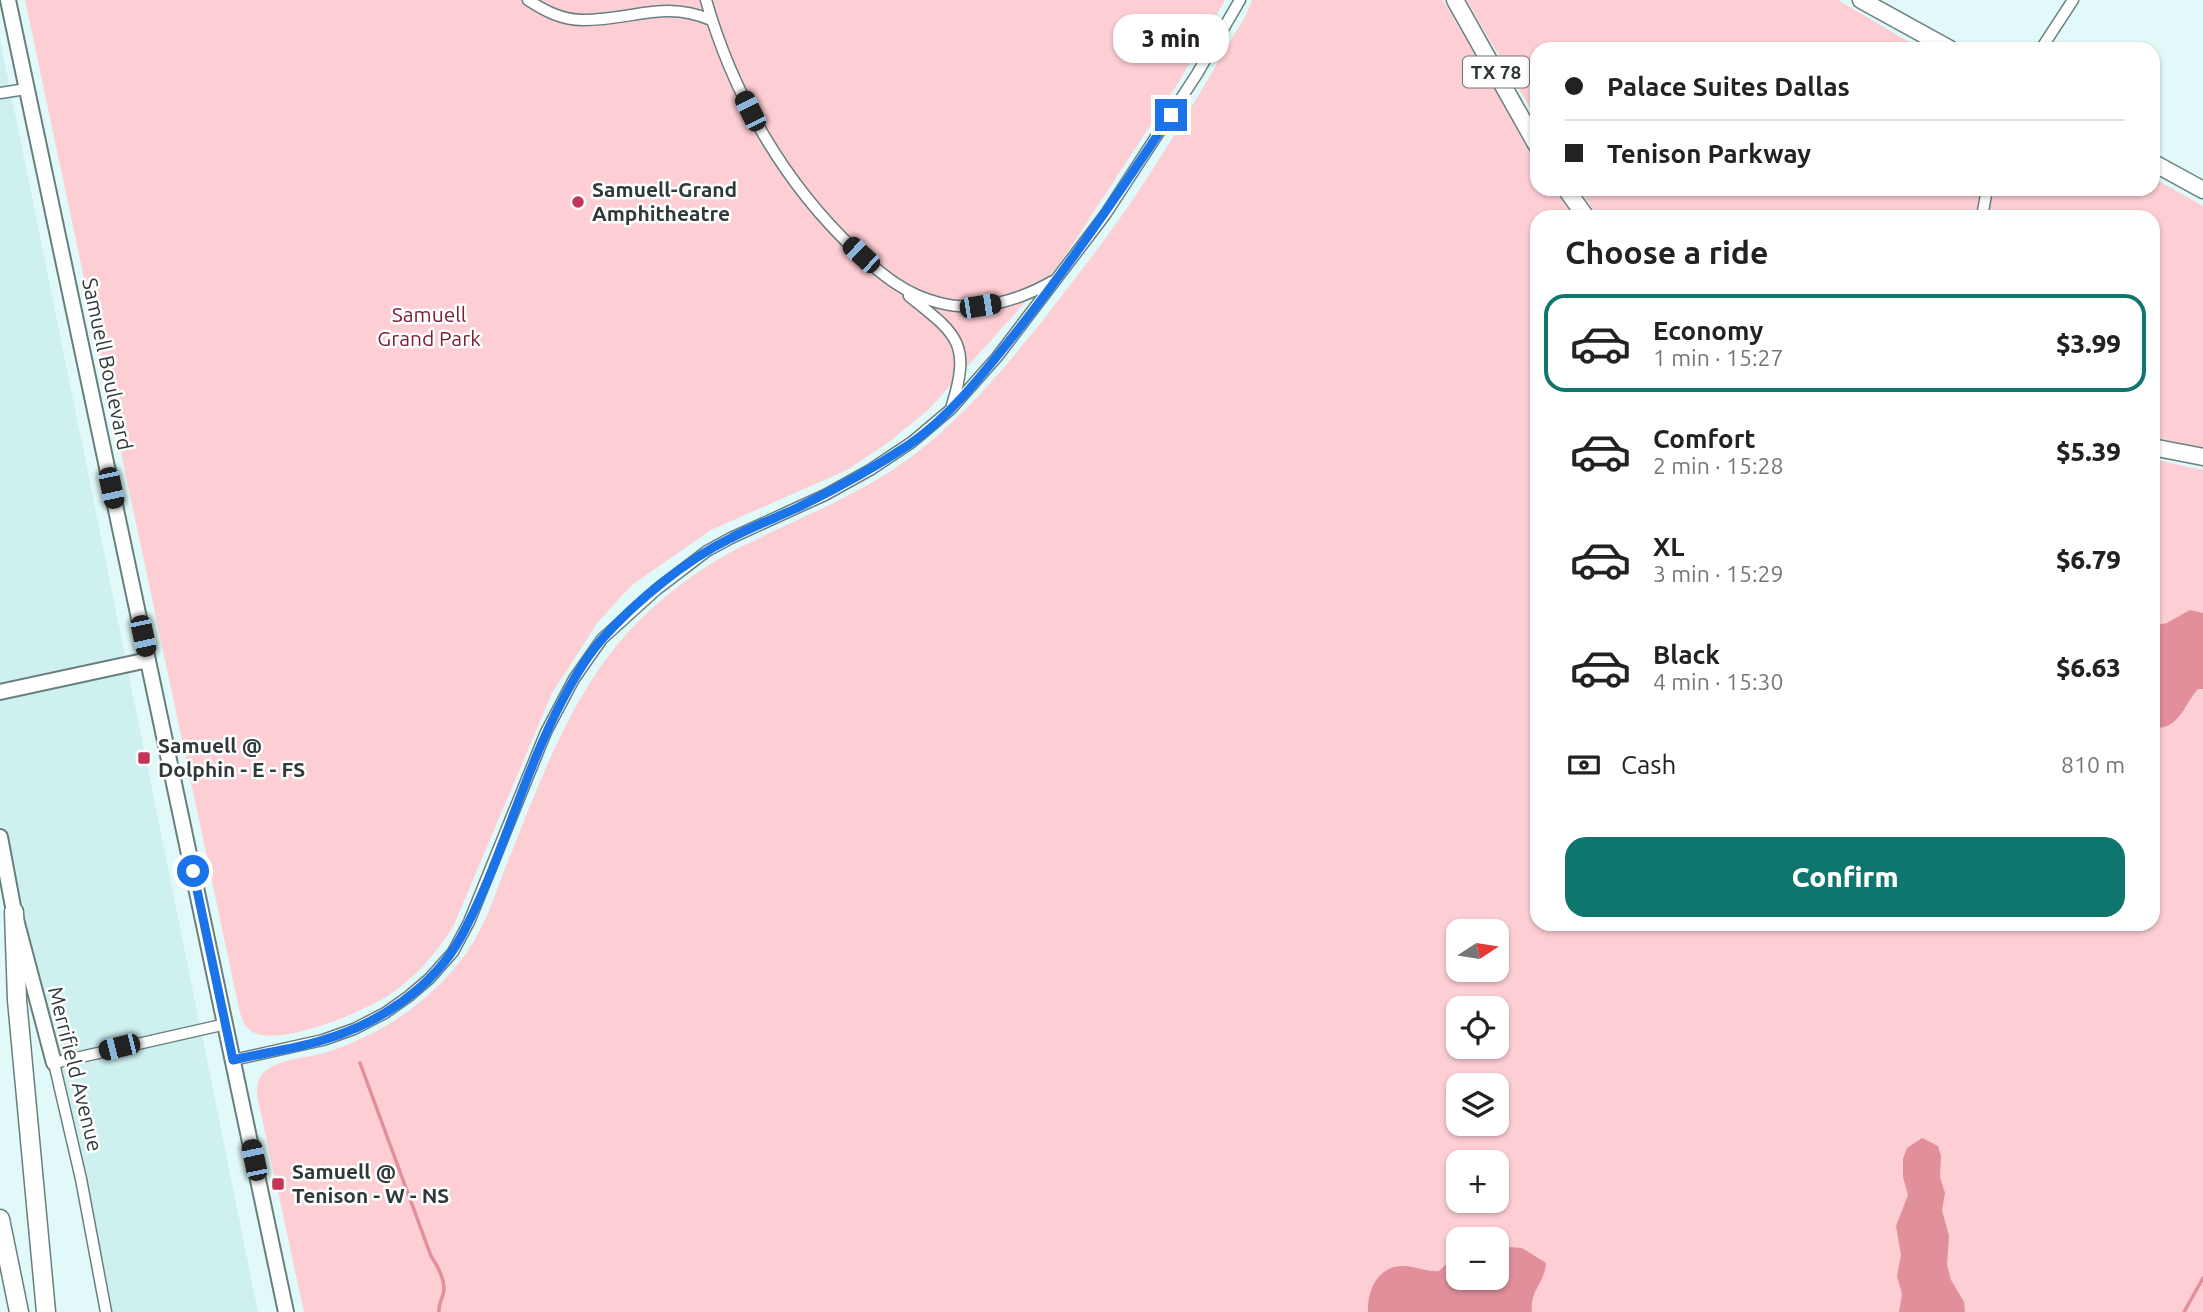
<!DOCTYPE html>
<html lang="en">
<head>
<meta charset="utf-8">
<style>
  :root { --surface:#fff; --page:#f6f6f6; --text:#222; --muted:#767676; --line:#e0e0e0; --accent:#0f766e }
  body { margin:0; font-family:Ubuntu,sans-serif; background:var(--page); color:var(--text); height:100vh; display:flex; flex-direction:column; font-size:26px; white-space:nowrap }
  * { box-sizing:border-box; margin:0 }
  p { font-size:23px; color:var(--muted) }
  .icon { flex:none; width:38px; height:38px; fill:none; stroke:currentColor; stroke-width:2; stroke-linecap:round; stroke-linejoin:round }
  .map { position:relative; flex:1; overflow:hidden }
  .drawer { position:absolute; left:1530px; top:210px; width:630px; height:721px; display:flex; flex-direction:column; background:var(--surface); border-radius:21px; box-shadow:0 2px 5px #0004 }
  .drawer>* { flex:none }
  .hud { position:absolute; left:1530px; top:42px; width:630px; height:154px; border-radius:21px; box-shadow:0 2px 5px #0004; display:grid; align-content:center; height:154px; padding:0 35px; background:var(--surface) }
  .needle { width:46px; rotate:78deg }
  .tools { position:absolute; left:1446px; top:919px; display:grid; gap:14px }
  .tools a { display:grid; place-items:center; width:63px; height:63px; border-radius:14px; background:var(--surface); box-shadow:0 2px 5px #0004; font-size:35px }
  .end { position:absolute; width:32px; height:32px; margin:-16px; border:9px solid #1a73e8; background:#fff; box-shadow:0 0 0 4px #fff }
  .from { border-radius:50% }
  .bubble { position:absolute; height:49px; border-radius:21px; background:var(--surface); box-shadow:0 2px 5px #0004; font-size:23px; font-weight:800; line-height:49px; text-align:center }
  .car { position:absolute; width:21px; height:42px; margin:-21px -10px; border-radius:9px; box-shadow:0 0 5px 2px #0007; background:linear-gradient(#222 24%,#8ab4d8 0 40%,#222 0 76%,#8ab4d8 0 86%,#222 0) }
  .hud b { display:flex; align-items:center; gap:24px; height:66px; font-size:26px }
  .hud b+b { border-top:2px solid var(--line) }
  .hud i { width:18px; height:18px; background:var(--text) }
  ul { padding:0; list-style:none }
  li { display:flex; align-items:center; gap:21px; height:98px; margin:0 14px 10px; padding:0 21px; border:4px solid transparent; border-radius:21px }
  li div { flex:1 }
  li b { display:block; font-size:26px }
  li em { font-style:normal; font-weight:800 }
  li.on { border-color:var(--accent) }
  li>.icon { width:63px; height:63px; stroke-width:1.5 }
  h2 { padding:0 35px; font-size:32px; line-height:84px }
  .pay { display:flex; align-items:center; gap:18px; height:77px; padding:0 35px; font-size:26px }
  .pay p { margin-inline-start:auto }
  .primary-button { display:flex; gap:14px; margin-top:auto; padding:14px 35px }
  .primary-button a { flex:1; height:80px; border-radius:21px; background:var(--accent); color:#fff; font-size:28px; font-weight:800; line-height:80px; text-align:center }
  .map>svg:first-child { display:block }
  .built { fill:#cef0ef }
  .green { fill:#fdced4; fill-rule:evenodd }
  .water { fill:#e08f9b }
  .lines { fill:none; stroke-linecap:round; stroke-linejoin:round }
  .stream { stroke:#e08f9b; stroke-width:3.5 }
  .street-casing { stroke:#687f7e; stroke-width:13 }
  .secondary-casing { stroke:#687f7e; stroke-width:18 }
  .primary-casing { stroke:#687f7e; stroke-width:19 }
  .highway-casing { stroke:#687f7e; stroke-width:21 }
  .street { stroke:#fff; stroke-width:10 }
  .secondary { stroke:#fff; stroke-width:14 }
  .primary { stroke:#fff; stroke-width:16 }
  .highway { stroke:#fff; stroke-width:18 }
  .route { stroke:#1a73e8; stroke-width:9 }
  .poi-dot { fill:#c5355a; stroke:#fff; stroke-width:2.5 }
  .labels { text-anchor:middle; stroke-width:5; stroke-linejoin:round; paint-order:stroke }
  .shield { fill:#fff; stroke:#6e7474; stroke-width:2 }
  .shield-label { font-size:19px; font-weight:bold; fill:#303939 }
  .poi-label { font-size:21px; font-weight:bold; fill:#303939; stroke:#fff; text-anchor:start }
  .park-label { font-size:21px; fill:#7d2037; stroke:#fff }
  .street-label { font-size:21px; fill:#303939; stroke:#fff }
</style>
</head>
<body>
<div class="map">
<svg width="2203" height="1312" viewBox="0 0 2203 1312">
  <rect width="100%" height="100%" fill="#e1faf9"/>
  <path class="built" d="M0 39 258 1312H107L0 846Z"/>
  <path class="green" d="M25 0H1225L1180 80 1059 265 928 410 889 442 847 470 711 530 632 585 598 622 552 693 453 927C436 953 418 975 392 993 368 1010 278 1049 251 1031 244 1027 243 1020 240 1013Z
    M1252 0H1443L1536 158V189H1556L1574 217H1536V924H2152L2153 459 2203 470V1312H304L257 1095C257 1084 258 1075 268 1069 284 1058 308 1058 327 1052 383 1034 433 1000 467 952 486 925 496 891 508 861 541 780 571 692 633 627 661 598 693 573 729 553 790 521 856 498 911 457 963 418 1003 370 1043 320 1080 272 1119 223 1151 172 1184 121 1215 67 1246 15ZM1458 931H1496V970H1458ZM1458 1008H1496V1046H1458ZM1458 1085H1496V1124H1458ZM1458 1162H1496V1200H1458ZM1458 1239H1496V1278H1458Z
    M1466 0H1838L1921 49H1536V118Z
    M2153 178 2203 206V448L2153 437 2152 217H1598L1579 189H2152Z"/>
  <path class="water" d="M2190 610 2203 613V689H2198C2184 704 2180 730 2153 728V626L2167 623Z
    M1922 1138 1938 1146 1941 1156 1940 1177 1945 1193 1942 1210 1949 1236 1947 1265 1951 1280 1964 1302 1965 1312H1899L1902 1294 1897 1276 1901 1255 1896 1226 1908 1195 1903 1177V1159L1907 1148Z
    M1496 1246 1522 1248 1546 1263C1545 1283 1529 1291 1532 1312H1368C1367 1289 1379 1264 1406 1266 1417 1267 1427 1272 1439 1271L1458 1253V1278H1496Z"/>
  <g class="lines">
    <path class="stream" d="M360 1063 431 1256C437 1265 444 1277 444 1289 444 1297 438 1303 439 1312
      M2184 1312 2203 1278"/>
    <g class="street-casing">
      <path id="street" d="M528 0C545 11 562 20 583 20 633 20 664 0 711 20
        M706 0C733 94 783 182 855 250 880 273 905 295 940 303 978 313 1020 300 1053 281
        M2041 49 2073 0
        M0 93 26 89
        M1982 217 1987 189
        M909 296C955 333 972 342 952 405
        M233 1060 323 1040 354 1029 385 1013 409 996 430 978 453 952 469 922 546 732 574 679 602 639 656 590 707 551 731 538 825 495 870 470 912 442 951 409 997 357 1105 215 1197 74 1240 0
        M106 1312 81 1179 54 1063 226 1024"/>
    </g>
    <g class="secondary-casing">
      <path id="secondary" d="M8 0 286 1312
        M0 692 148 660
        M0 837 14 912 54 1063"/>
    </g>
    <g class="primary-casing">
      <path id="primary" d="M1455 0 1536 144
        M1861 0 1950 49
        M2152 162 2203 190
        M1566 189 1586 217
        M2152 447 2203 457"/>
    </g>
    <g class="highway-casing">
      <path id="highway" d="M14 912 17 1000 46 1312
        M0 1219 19 1312"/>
    </g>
    <use href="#street" class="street"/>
    <use href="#secondary" class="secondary"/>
    <use href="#primary" class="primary"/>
    <use href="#highway" class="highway"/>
  </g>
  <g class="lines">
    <path class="route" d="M193 871 233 1060C263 1053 294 1049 323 1040 378 1024 433 988 461 937 502 861 522 776 563 699 574 678 587 656 603 638 636 601 686 560 731 538 752 527 775 518 797 508 836 489 874 468 910 444 952 415 986 370 1018 330 1073 260 1122 189 1171 115"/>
  </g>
  <g class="poi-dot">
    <circle cx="578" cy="202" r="7"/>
    <rect x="137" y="751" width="14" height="14" rx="3.5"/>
    <rect x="271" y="1177" width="14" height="14" rx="3.5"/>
  </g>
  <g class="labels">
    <rect class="shield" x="1463" y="56.5" width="66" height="31" rx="5"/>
    <g class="shield-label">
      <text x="1496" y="79">TX 78</text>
    </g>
    <g class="poi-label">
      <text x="592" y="197">Samuell-Grand<tspan x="592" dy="24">Amphitheatre</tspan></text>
      <text x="158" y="753">Samuell @<tspan x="158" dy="24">Dolphin - E - FS</tspan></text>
      <text x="292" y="1179">Samuell @<tspan x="292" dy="24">Tenison - W - NS</tspan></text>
    </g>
    <g class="park-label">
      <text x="429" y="322">Samuell<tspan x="429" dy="24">Grand Park</tspan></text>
    </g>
    <g class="street-label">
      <text transform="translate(107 364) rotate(78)" y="7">Samuell Boulevard</text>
      <text transform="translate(75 1069) rotate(76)" y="7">Merrifield Avenue</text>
    </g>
  </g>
</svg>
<div class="tools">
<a><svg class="needle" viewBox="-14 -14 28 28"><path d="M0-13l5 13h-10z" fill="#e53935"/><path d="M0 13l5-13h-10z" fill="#767676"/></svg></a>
<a><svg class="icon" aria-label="locate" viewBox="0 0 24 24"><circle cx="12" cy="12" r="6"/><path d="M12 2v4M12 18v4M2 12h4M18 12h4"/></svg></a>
<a><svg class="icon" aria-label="layers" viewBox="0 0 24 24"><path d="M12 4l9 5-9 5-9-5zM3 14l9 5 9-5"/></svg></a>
<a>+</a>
<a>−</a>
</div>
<i class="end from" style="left:193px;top:871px"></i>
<i class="end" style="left:1171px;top:115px"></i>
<div class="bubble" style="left:1113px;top:14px;width:116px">3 min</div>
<i class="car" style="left:750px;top:111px;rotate:334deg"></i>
<i class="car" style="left:861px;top:255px;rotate:313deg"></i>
<i class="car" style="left:980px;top:306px;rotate:81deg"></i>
<i class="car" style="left:111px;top:488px;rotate:168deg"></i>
<i class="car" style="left:143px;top:636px;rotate:168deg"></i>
<i class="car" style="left:119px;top:1047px;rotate:256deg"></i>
<i class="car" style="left:254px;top:1160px;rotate:348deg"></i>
<div class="hud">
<b><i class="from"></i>Palace Suites Dallas</b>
<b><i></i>Tenison Parkway</b>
</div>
<section class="drawer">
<h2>Choose a ride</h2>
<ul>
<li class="on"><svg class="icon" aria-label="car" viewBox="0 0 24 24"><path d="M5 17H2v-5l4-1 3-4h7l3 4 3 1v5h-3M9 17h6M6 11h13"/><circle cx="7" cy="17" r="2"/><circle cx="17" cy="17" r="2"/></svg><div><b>Economy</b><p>1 min · 15:27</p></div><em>$3.99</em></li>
<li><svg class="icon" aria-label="car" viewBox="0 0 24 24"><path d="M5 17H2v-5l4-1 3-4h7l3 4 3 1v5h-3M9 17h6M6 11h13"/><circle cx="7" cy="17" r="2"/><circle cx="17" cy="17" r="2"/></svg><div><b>Comfort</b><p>2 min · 15:28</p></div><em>$5.39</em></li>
<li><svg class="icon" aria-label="car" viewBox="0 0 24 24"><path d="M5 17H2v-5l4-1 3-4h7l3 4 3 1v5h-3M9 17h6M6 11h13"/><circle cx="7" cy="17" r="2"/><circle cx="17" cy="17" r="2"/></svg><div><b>XL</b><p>3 min · 15:29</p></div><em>$6.79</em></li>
<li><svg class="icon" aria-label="car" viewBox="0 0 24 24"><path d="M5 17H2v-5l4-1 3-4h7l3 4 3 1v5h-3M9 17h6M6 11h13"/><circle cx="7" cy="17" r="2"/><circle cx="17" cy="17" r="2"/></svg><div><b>Black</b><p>4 min · 15:30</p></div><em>$6.63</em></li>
</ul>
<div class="pay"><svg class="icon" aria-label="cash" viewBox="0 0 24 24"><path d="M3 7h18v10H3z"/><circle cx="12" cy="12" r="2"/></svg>Cash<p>810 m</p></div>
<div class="primary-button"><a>Confirm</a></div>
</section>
</div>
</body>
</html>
